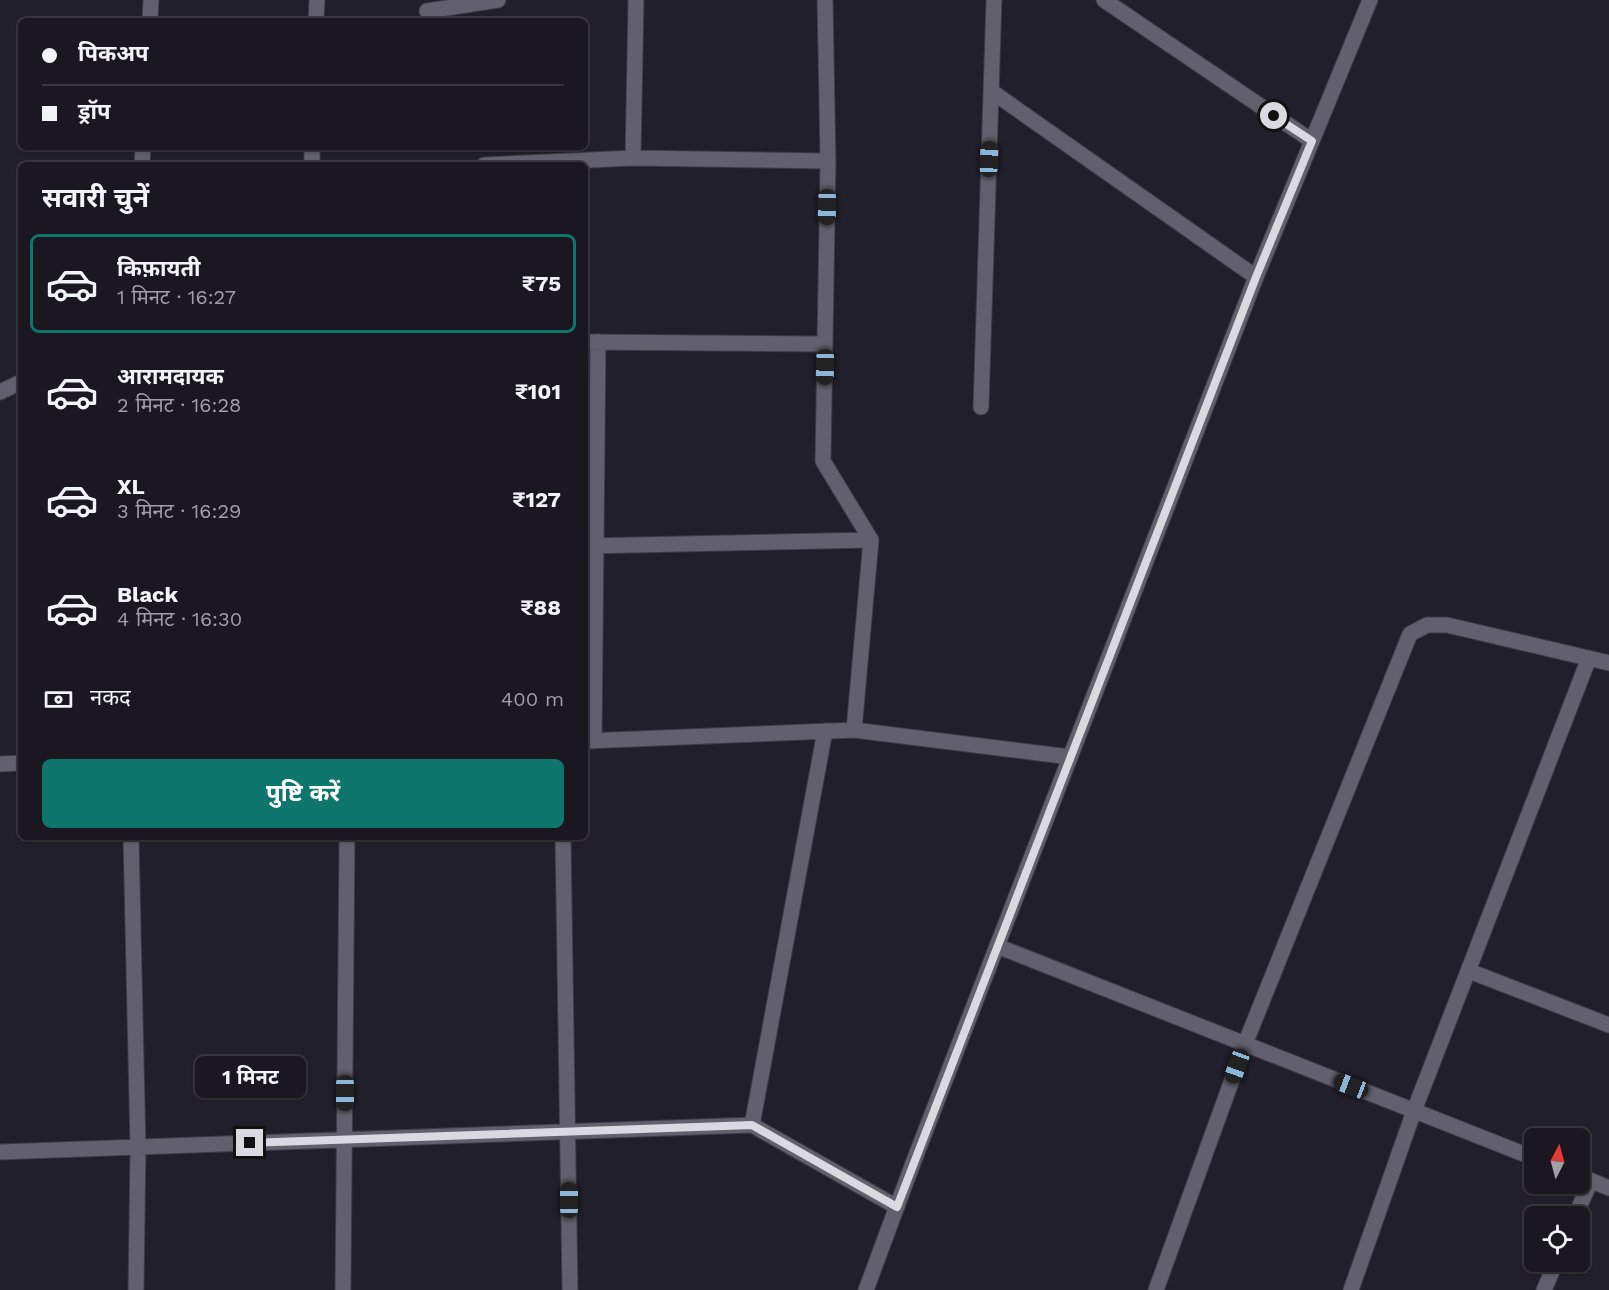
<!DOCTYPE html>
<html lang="hi">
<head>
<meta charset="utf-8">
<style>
  :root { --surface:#1a1721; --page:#27242e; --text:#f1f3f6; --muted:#9f9fa5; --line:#38363f; --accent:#0f766e }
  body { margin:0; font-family:"Work Sans","Noto Sans Devanagari",sans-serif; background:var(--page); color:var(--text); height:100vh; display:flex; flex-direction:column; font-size:22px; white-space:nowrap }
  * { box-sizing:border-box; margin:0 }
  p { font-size:20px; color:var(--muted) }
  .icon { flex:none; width:33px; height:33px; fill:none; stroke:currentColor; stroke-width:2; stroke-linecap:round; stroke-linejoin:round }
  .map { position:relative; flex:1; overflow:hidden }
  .details { position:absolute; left:18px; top:162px; width:570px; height:678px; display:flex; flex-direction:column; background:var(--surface); border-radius:9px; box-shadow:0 2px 4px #0004,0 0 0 2px var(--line) }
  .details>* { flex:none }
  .hud { position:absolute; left:18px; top:18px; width:570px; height:132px; border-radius:9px; box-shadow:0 2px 4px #0004,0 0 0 2px var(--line); display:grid; align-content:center; height:132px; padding:0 24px; background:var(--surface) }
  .needle { width:39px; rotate:6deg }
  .buttons { position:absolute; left:1524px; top:1128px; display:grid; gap:12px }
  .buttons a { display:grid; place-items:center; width:66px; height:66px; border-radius:9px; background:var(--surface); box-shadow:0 2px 4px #0004,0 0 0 2px var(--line); font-size:30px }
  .end { position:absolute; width:27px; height:27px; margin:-14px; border:8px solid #dad9e1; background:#111; box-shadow:0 0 0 3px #111 }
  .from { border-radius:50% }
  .bubble { position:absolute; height:42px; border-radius:9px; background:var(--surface); box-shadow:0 2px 4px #0004,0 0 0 2px var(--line); font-size:20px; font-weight:700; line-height:42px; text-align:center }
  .car { position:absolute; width:18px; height:36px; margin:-18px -9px; border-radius:8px; box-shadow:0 0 4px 2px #0007; background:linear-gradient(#222 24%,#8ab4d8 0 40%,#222 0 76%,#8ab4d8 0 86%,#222 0) }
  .hud b { display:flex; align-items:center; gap:21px; height:57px; font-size:22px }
  .hud b+b { border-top:2px solid var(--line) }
  .hud i { width:15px; height:15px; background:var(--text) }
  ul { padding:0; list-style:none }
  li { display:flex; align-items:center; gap:18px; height:99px; margin:0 12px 9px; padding:0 12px; border:3px solid transparent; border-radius:9px }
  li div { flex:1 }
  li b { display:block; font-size:22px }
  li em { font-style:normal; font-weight:700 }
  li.on { border-color:var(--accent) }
  li>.icon { width:54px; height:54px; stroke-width:1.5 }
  h2 { padding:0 24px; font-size:27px; line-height:72px }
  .pay { display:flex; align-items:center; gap:15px; height:66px; padding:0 24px; font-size:22px }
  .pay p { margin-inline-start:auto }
  .action { display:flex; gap:12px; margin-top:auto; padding:12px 24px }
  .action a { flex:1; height:69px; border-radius:9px; background:var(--accent); color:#fff; font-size:24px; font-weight:700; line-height:69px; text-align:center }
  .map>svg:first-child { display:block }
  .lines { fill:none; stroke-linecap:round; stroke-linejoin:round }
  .street-casing { stroke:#3d3b45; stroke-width:17 }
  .secondary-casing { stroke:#3d3b45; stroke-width:17 }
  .street { stroke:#625f6e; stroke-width:15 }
  .secondary { stroke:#625f6e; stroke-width:15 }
  .route { stroke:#dad9e1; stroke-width:8 }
</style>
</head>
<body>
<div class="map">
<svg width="1609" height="1290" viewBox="0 0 1609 1290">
  <rect width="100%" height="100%" fill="#221f2c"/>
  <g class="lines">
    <g class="street-casing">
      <path id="street" d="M825 0 828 161 823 461 871 540 854 730
        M1104 0 1312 141
        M427 11 498 0
        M150 21 151 0
        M316 21 317 0
        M991 91 1256 277
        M633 158 636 0
        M142 165 143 147
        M312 165V147
        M484 165 633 158 828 161
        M585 342 825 344
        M0 392 21 382
        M981 407 994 0
        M585 546 871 540
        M585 741 854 730 1070 757
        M594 741 598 342
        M0 764 21 763
        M131 837 138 1147 136 1290
        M563 837 570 1290
        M997 946 1534 1158
        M1469 971 1609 1025
        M752 1125 897 1207
        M0 1152 752 1125 825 731
        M1580 1176 1609 1188
        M1575 1216 1591 1181
        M343 1290 347 837
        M1156 1290 1245 1044 1410 634 1427 625H1447L1609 663
        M1351 1290 1414 1111 1589 658
        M1544 1290 1556 1262"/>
    </g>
    <g class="secondary-casing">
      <path id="secondary" d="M866 1290 913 1163 1256 277 1370 0"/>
    </g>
    <use href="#street" class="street"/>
    <use href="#secondary" class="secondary"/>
  </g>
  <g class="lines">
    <path class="route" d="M250 1143 752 1125 897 1207 1256 277 1312 141 1274 116"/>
  </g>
</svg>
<div class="buttons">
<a><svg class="needle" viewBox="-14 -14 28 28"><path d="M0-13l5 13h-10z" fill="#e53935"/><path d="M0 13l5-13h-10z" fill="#9f9fa5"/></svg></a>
<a><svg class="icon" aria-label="locate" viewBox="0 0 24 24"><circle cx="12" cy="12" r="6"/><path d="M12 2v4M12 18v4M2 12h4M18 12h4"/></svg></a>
</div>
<i class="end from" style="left:1274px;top:116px"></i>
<i class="end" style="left:250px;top:1143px"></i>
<div class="bubble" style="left:195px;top:1056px;width:111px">1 मिनट</div>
<i class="car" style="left:989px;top:159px;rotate:2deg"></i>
<i class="car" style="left:827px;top:207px;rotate:181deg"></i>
<i class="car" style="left:825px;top:367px;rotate:181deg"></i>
<i class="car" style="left:1237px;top:1066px;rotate:200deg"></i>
<i class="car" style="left:1351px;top:1086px;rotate:291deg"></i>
<i class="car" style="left:345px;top:1093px;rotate:180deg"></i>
<i class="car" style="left:569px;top:1200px;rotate:0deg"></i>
<div class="hud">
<b><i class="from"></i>पिकअप</b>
<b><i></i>ड्रॉप</b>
</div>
<section class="details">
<h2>सवारी चुनें</h2>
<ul>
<li class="on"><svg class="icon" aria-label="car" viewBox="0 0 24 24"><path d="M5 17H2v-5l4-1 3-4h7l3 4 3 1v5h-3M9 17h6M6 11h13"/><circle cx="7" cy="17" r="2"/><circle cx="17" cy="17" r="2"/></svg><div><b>किफ़ायती</b><p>1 मिनट · 16:27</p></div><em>₹75</em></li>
<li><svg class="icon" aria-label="car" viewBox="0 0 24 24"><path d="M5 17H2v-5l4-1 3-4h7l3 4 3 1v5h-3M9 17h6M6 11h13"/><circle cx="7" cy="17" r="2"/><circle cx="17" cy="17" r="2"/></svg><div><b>आरामदायक</b><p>2 मिनट · 16:28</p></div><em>₹101</em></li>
<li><svg class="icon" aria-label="car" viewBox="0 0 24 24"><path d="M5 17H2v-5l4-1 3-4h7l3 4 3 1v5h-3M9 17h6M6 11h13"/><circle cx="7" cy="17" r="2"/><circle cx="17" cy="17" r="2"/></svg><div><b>XL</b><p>3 मिनट · 16:29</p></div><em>₹127</em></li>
<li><svg class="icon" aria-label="car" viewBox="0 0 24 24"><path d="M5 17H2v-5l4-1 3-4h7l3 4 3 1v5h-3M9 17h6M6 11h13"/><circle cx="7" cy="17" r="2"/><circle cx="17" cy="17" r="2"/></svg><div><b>Black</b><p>4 मिनट · 16:30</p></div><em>₹88</em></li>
</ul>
<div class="pay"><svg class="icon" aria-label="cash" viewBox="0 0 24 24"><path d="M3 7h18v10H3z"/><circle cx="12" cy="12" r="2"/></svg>नकद<p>400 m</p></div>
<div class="action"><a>पुष्टि करें</a></div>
</section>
</div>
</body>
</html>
